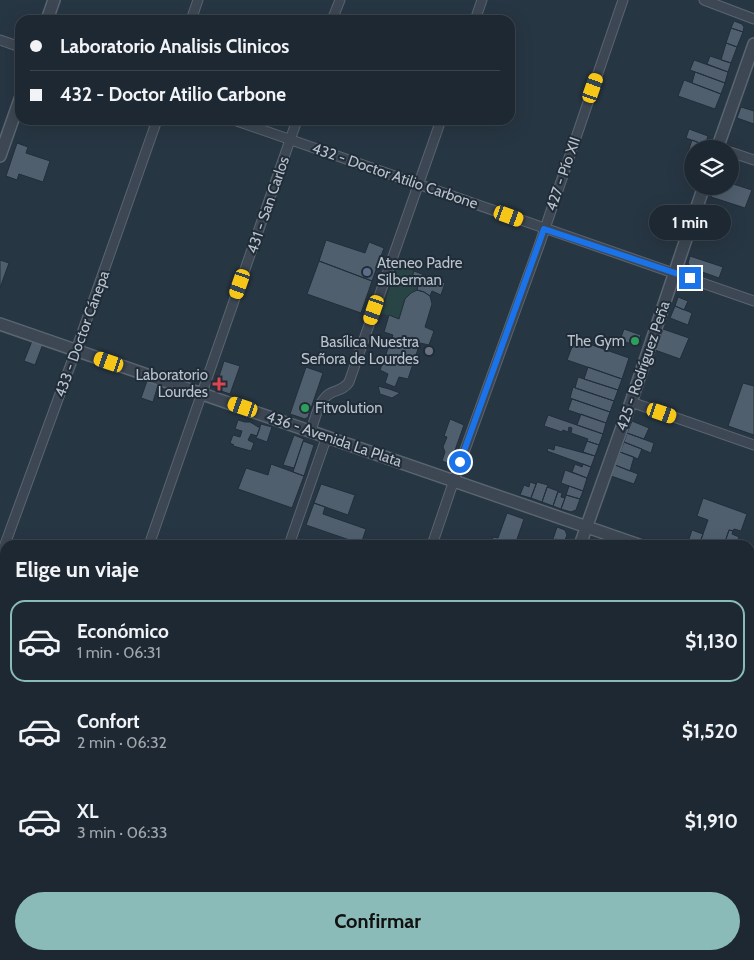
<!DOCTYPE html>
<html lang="es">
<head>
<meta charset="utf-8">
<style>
  :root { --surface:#1d2832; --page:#25303a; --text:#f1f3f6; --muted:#a0a6ac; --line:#3b444d; --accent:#8bbbb9 }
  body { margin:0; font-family:Cabin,sans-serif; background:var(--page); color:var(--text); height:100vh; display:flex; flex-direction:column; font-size:19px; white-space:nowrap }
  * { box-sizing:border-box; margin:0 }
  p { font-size:16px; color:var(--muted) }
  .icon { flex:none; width:28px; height:28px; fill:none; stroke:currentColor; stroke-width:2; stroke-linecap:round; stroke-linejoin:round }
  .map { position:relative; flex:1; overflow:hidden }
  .details { position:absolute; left:0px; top:540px; width:755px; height:420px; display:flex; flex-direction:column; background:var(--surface); border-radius:15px 15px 0 0; box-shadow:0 5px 20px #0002,0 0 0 1px var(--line) }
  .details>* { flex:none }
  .banner { position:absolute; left:15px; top:15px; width:500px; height:110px; border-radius:15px; box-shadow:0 5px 20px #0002,0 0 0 1px var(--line); display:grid; align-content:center; height:110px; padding:0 15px; background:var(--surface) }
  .controls { position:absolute; left:684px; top:140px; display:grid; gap:10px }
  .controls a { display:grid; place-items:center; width:55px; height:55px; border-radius:50%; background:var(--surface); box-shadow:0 5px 20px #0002,0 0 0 1px var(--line); font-size:25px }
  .end { position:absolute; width:22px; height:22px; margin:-11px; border:6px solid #1a73e8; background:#fff; box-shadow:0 0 0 2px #fff }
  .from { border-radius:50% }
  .bubble { position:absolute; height:35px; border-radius:18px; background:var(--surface); box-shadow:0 5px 20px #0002,0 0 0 1px var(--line); font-size:16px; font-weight:700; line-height:35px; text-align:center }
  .car { position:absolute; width:15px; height:30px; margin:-15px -8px; border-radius:6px; box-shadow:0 0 4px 1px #0007; background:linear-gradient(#f5c518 24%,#345 0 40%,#f5c518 0 76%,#345 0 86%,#f5c518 0) }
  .banner b { display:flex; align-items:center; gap:18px; height:48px; font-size:19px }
  .banner b+b { border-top:1px solid var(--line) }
  .banner i { width:12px; height:12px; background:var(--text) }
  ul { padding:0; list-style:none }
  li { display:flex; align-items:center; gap:15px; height:82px; margin:0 10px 8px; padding:0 5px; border:2px solid transparent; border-radius:15px }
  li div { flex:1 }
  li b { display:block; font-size:19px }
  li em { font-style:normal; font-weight:700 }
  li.active { border-color:var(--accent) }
  li>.icon { width:45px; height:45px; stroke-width:1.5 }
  h2 { padding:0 15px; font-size:22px; line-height:60px }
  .primary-button { display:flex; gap:10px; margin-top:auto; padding:10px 15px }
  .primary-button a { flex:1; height:58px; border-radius:30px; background:var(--accent); color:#111; font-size:20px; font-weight:700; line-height:58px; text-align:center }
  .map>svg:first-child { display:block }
  .green { fill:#294444 }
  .building { fill:#505f6e; stroke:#222e3a }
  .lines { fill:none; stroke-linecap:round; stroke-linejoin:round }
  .minor-casing { stroke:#5a6570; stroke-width:11 }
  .tertiary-casing { stroke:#5a6570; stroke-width:14 }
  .minor { stroke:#3c4753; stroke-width:9 }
  .tertiary { stroke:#3c4753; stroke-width:11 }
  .route { stroke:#1a73e8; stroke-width:6 }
  .service-dot { fill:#5c6f8a; stroke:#202c38; stroke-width:2 }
  .leisure-dot { fill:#2e9e5b; stroke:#202c38; stroke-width:2 }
  .worship-dot { fill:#6b7280; stroke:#202c38; stroke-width:2 }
  .health-dot { fill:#e0444e; stroke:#202c38; stroke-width:2 }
  .labels { text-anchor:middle; stroke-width:4; stroke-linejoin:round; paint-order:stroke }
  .street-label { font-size:15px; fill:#b9c2cd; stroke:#202c38 }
  .poi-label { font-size:15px; fill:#b9c2cd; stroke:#202c38; text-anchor:end }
</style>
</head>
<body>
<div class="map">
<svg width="754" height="960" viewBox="0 0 754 960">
  <rect width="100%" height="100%" fill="#273643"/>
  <path class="green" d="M398 265 414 271 410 283 418 286 417 290C404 295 403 307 399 319L381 313Z"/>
  <path class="building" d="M734 21 742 24 744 27 743 32 731 28Z
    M731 28 743 32 737 47 726 43Z
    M726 43 737 47 731 63 721 60Z
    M710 56 731 63 728 72 707 64Z
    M694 60 728 72 725 83 690 70Z
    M695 72 725 83 721 94 692 83Z
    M684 80 721 94 715 109 678 96Z
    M741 107 754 111V124L737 118Z
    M689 129 708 136 705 145 686 138Z
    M692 140 705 145 704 149H692V153L688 152Z
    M17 143 28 147 26 153 50 161 43 182 19 174 17 180 6 176Z
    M688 152 692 153V166L683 163Z
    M730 183 752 190 745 208 711 197 715 186H730Z
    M699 223 720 230 717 240 696 233Z
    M326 240 365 253 369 242 384 248 372 281 319 261Z
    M690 256 723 267 719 278 691 268 688 263Z
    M0 260 9 263 0 288Z
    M319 261 372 281 361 313 307 294Z
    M414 271 445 283 441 295 432 291 430 296 424 292 417 290 418 286 410 283Z
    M417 290 424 292 430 296 432 304 425 327 434 331 429 345 420 343 408 379 399 377 395 387 385 383 388 374 380 370 393 335 384 332 389 315 399 319 405 299 411 293Z
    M678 297 688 301 684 310 675 306Z
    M675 306 692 313 688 325 670 318Z
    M624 329 641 335 637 346 620 340Z
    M663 329 689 338 680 359 655 350Z
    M575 339 629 358 622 379 567 360Z
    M32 341 43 344 35 365 24 361Z
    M224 361 240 366 230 394 215 389Z
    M306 367 323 373 308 417 305 419 290 414Z
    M588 367 622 379 618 390 584 379Z
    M578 377 618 390 614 401 575 388Z
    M147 381 158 385 153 402 141 398Z
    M743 383 754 386V435L728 426Z
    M378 386 389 389 400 393 392 398 380 394Z
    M573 387 614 401 610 412 570 398Z
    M572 399 610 412 606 423 568 410Z
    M581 414 606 423 603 434 577 425Z
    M548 415 603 434 599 445 587 441 588 439 571 433 572 428 569 427 568 432 563 430 562 432 544 426Z
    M450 419 464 425 450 464 442 461 445 452 443 447 447 437 444 436Z
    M238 420 245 422H250L260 428 257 436 251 434 248 440 254 443 251 451 233 446 234 445 230 443 233 435 240 437 242 431 235 429Z
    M632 421 649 428 644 439 627 433Z
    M261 424 272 427 267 442 256 438Z
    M627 433 654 443 651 453 624 442Z
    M294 435 304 439 294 468 283 465Z
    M303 441 314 445 304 476 293 472Z
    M587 441 599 445 595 456 583 452Z
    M624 442 642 449 638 459 620 452Z
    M555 445 595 456 591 467 547 451 548 448 554 450Z
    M620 452 634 457 630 471 615 465Z
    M271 464 304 476 292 508 238 489 246 468 268 475Z
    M575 464 582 467 583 464 591 467 587 478 572 472Z
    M615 465 638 474 634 484 611 476Z
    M565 470 587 478 583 491 561 483Z
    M530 482 536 484 531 498 520 495 524 485 529 487Z
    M537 482 548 485 542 502 531 498Z
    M321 484 355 495 348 515 314 503Z
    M569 486 583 491 580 499 566 495Z
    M547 487 558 491 553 506 542 502Z
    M558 492 562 493 561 497 565 498 561 509 553 506Z
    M566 495 580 499 576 510 571 512 561 509Z
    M703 498 747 514 741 531 734 529 733 531 729 530 724 545H699L708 520 697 516Z
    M314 503 325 507 323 514 366 529 361 544 306 525Z
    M507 513 524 519 515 545H500L492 542 493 537 498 538Z
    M557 527 565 530 567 535 563 545H557L559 540 555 539 553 545H551Z
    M692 530 703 534 699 545H687Z
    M729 530 733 531 732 534 739 537 736 545H724Z
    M445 955H465L463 960H444L443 959Z"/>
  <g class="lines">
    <g class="minor-casing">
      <path id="minor" d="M704 0 754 19
        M191 20 198 0
        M332 20 340 0
        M475 20 482 0
        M0 40 20 47
        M234 120 754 301
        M730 152 754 160
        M631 402 754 445
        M311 431C315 419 318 402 329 394 336 390 344 390 349 382L441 120
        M149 545 297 120
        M289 545 327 436
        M432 545 454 480 540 243 623 0
        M4 547 76 350 157 120
        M0 591 5 589
        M750 648 754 636
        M750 727 754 729
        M0 760 5 758
        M750 869 754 871
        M0 929 5 927
        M0 952 3 960
        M198 955 200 960
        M393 955 395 960
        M592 955 606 960
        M347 960 359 955
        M641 960 643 955"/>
    </g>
    <g class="tertiary-casing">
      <path id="tertiary" d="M47 20 54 0
        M717 149 754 44
        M0 156 20 99
        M0 324 639 545
        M580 545 631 402 704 186
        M750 585 754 586
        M433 960 435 955"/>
    </g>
    <use href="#minor" class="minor"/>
    <use href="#tertiary" class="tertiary"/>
  </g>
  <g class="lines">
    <path class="route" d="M460 462 544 229 690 278"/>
  </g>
  <circle class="service-dot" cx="367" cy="272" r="5"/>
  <g class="leisure-dot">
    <circle cx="635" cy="341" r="5"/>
    <circle cx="305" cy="408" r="5"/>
  </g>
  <circle class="worship-dot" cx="429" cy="351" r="5"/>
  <path class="health-dot" d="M216.5 376.5h5v5h5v5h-5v5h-5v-5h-5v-5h5z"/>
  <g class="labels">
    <g class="street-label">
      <text transform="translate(563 174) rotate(-71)" y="5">427 - Pío XII</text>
      <text transform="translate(395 176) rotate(19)" y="5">432 - Doctor Atilio Carbone</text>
      <text transform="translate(268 205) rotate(-71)" y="5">431 - San Carlos</text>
      <text transform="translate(82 334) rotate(-70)" y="5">433 - Doctor Cánepa</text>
      <text transform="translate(643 366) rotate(-71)" y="5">425 - Rodríguez Peña</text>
      <text transform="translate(334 439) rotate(19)" y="5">436 - Avenida La Plata</text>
    </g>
    <g class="poi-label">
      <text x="377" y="268" text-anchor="start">Ateneo Padre<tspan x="377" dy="17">Silberman</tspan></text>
      <text x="625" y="346">The Gym</text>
      <text x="419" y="347">Basílica Nuestra<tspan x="419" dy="17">Señora de Lourdes</tspan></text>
      <text x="208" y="380">Laboratorio<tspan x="208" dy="17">Lourdes</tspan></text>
      <text x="315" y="413" text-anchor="start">Fitvolution</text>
    </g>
  </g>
</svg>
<div class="controls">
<a><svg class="icon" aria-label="layers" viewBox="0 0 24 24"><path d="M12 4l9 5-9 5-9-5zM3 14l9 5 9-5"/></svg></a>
</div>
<i class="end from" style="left:460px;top:462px"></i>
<i class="end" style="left:690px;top:278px"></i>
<div class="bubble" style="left:649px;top:205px;width:82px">1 min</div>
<i class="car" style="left:593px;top:88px;rotate:19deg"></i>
<i class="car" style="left:509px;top:216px;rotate:110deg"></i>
<i class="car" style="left:240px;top:284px;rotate:199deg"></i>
<i class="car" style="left:374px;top:310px;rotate:199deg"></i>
<i class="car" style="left:109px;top:362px;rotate:289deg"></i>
<i class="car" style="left:243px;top:407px;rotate:289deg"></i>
<i class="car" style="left:662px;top:413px;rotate:109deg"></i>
<div class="banner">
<b><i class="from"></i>Laboratorio Analisis Clinicos</b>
<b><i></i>432 - Doctor Atilio Carbone</b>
</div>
<section class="details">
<h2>Elige un viaje</h2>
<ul>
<li class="active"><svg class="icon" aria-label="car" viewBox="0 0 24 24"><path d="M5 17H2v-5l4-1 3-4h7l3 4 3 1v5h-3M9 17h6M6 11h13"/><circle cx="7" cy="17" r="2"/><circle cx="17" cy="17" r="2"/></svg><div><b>Económico</b><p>1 min · 06:31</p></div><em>$1,130</em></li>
<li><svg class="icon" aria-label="car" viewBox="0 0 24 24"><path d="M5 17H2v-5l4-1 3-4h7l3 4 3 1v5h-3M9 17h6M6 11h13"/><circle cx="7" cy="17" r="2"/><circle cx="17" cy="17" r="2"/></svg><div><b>Confort</b><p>2 min · 06:32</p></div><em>$1,520</em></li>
<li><svg class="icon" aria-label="car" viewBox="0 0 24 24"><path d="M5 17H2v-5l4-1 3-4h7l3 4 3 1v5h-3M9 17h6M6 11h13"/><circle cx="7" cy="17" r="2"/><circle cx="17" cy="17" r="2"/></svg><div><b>XL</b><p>3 min · 06:33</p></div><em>$1,910</em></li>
</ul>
<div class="primary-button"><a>Confirmar</a></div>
</section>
</div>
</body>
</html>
